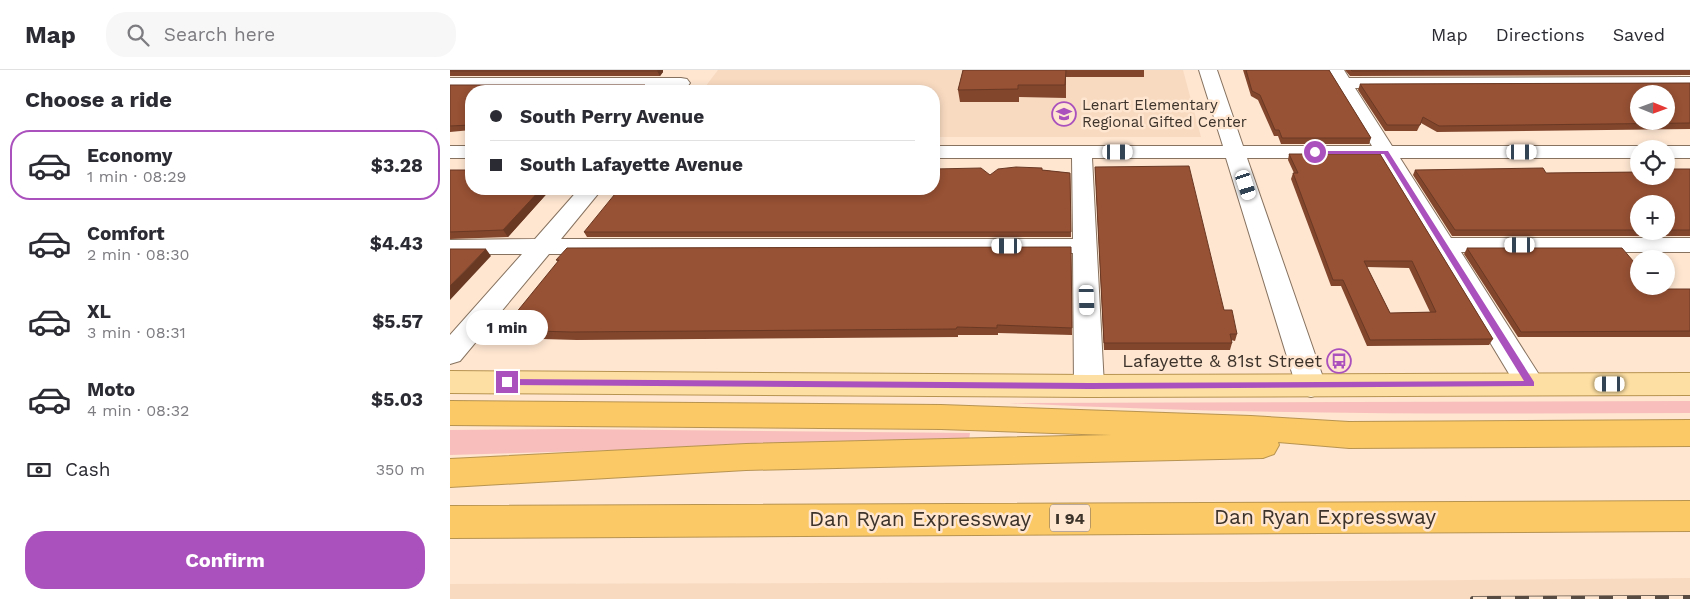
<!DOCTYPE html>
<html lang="en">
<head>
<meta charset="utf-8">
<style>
  :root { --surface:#fff; --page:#f7f7f7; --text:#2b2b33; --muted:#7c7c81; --line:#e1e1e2; --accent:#ab51bd }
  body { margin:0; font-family:"Work Sans",sans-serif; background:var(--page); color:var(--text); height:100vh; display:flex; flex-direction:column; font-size:19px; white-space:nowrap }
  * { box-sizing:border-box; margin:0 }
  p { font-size:16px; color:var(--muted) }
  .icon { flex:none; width:28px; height:28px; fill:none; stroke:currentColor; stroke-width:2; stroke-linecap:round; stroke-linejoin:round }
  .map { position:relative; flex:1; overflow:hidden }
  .panel { display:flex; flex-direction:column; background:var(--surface); width:450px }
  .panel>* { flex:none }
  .hud { position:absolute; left:15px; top:15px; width:475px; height:110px; border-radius:20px; box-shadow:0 2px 8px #0003; display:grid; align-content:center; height:110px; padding:0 25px; background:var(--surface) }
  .needle { width:32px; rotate:91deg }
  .controls { position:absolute; left:1180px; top:15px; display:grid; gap:10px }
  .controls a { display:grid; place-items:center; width:45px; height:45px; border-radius:50%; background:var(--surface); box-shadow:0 2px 8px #0003; font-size:25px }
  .end { position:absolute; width:22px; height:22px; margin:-11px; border:6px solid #ab51bd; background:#fff; box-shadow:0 0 0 2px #fff }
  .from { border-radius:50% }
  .bubble { position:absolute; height:35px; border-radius:18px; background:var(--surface); box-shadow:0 2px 8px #0003; font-size:16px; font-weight:700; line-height:35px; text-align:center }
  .car { position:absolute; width:15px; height:30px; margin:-15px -8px; border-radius:6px; box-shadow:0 0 4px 1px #0007; background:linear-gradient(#fff 24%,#345 0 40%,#fff 0 76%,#345 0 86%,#fff 0) }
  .hud b { display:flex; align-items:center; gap:18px; height:48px; font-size:19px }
  .hud b+b { border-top:1px solid var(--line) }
  .hud i { width:12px; height:12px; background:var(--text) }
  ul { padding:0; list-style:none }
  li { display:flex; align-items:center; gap:15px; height:70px; margin:0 10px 8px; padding:0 15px; border:2px solid transparent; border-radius:20px }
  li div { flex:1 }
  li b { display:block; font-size:19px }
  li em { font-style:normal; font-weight:700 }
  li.current { border-color:var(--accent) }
  li>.icon { width:45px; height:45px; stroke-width:1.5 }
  h2 { padding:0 25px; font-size:22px; line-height:60px }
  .pay { display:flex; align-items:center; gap:12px; height:55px; padding:0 25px; font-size:19px }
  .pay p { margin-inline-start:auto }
  .button { display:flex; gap:10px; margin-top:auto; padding:10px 25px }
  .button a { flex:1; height:58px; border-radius:20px; background:var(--accent); color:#fff; font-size:20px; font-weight:700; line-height:58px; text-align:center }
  header { display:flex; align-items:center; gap:30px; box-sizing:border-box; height:70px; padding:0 25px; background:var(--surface); border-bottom:1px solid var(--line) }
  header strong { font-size:24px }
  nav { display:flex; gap:28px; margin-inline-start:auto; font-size:18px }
  .search { width:350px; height:45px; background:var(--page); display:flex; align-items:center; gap:12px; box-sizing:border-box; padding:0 18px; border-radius:20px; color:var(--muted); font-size:19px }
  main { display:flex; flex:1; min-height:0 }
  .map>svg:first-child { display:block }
  .built { fill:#f8dac0 }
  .green { fill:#f8bebb }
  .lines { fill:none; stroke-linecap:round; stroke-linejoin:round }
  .minor-casing { stroke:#87725f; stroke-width:2 }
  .major-casing { stroke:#b89451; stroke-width:2 }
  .highway-casing { stroke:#b89451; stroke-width:2 }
  .minor { fill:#fff; fill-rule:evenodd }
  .major { fill:#fddfa3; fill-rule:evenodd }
  .highway { fill:#fbc965; fill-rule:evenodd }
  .rail-casing { stroke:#584c42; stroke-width:6 }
  .rail { stroke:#fee6d1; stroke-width:4.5; stroke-dasharray:14; stroke-linecap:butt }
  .wall { fill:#82462d; fill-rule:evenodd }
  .shaded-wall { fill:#6a3924 }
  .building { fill:#975134; stroke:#6a3924; fill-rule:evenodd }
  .route { fill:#ab51bd }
  .labels { text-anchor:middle; stroke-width:5; stroke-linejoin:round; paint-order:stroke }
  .far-poi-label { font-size:15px; fill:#3d332b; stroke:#fee6d1; text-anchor:start }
  .shield { fill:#fee6d1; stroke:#77695d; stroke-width:1 }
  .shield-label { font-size:16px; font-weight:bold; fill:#3d332b }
  .poi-label { font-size:18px; fill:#3d332b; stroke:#fee6d1; text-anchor:end }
  .near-street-label { font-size:21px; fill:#3d332b; stroke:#fee6d1 }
</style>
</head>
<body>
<header>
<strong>Map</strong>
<div class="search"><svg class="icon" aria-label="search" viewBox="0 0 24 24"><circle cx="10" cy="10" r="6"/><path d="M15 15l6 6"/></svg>Search here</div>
<nav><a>Map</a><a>Directions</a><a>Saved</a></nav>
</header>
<main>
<section class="panel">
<h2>Choose a ride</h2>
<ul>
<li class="current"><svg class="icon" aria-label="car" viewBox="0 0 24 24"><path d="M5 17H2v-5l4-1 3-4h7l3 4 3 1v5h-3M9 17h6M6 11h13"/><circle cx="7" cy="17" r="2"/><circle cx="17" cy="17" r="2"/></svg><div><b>Economy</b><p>1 min · 08:29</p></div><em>$3.28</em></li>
<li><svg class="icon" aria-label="car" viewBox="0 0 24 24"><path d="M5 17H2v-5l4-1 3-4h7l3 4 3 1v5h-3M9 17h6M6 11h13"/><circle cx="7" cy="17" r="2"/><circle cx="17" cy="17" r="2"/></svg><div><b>Comfort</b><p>2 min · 08:30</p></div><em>$4.43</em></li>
<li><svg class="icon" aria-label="car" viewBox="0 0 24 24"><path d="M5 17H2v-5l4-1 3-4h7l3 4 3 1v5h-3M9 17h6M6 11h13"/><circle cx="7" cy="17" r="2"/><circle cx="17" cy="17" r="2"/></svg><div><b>XL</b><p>3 min · 08:31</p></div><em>$5.57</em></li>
<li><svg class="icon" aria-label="car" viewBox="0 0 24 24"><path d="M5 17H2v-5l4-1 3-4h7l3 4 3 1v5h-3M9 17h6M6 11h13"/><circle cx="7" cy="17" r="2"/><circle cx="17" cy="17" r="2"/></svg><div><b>Moto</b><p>4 min · 08:32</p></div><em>$5.03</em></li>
</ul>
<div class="pay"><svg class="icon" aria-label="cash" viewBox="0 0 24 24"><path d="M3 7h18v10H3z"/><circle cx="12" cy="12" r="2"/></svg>Cash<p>350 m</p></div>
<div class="button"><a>Confirm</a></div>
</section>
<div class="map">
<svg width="1240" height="529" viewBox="0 0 1240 529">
  <rect width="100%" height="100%" fill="#fee6d1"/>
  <path class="built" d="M268 0H733L751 67H484V21H252Z
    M1240 508V529H0V514L806 512Z"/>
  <path class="green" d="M1240 331V343C1013 344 786 345 559 333Z
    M117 359 520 363 519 370 0 385V360Z"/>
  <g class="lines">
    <g class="minor-casing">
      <path id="minor" d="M749 0H767L793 76H922L876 0H894L899 8 1240 7V17L905 18 942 76H1189L1197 79H1189V88H950L1001 168H1240V182H1011L1095 314 1090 322 1080 325 1070 322 929 88H797L876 316 871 324 861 327 851 324 846 316 776 88H642L654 316 649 324 639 327 629 324 624 316 623 183 99 184 10 291 0 294V265L72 184H0V170L85 169 129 119H152L111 169H623L622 88H484V76H773Z
        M0 8H231L237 9 240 13 237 17 231 18H0Z
        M0 76H21V88H0Z
        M1216 76H1240V88H1216V79H1208Z"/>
    </g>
    <g class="major-casing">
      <path id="major" d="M0 301 639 305 1240 303V325L639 327 0 323Z"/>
    </g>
    <g class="highway-casing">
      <path id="highway" d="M0 331 491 335 801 346 899 352 1240 350V376L899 378 828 372 829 375 824 384 813 388 296 400 0 417V389L296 374 661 365 491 359 0 355Z
        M1240 431V461L0 468V436Z"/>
    </g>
    <use href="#minor" class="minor"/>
    <use href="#major" class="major"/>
    <use href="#highway" class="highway"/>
    <g class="rail-casing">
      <path id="rail" d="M1023 529 1240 528"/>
    </g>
    <use href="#rail" class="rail"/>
  </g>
  <path class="wall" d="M0 0H213V2L210 6H0Z
    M513 0H694V7H616V28L569 27V32H510L508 20Z
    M793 0H879L921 68 919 74H831L828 66H824L808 30 801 26Z
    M895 0H1240V5L900 6Z
    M1240 13V59L987 62 971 53 967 61H935L908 20 910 14Z
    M0 15H195L197 20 196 21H21V60L0 62Z
    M839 84H930L1043 269 1039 275 917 276 891 216H881L841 109 843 103H844L838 90ZM917 197 959 198 980 242 940 243Z
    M645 97 774 240 787 264 785 271 781 270 782 273 780 280H654Z
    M1240 99V166H1002L963 105 965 100 1096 103 1189 102ZM1189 134H1216V161H1189Z
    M0 100 101 119 58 167 0 169Z
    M592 100 620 103 621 167H137L134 162 540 105Z
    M621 177 622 265 548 263V265H508V267L127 270 58 268 52 260 108 192 106 190Z
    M1017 178 1207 219H1240V267H1068L1014 184Z"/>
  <path class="shaded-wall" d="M209 0H213V2L210 6 207 1Z
    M195 15 197 20 196 21H190Z
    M91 119H101L58 167 53 160Z
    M36 179 41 186 0 230V216Z"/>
  <path class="building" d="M0 0H209L207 1H0Z
    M513 0H616L615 15H568V19L508 20Z
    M796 0H879L921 68H832L829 60H825L810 25 802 21Z
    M901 0H1090L902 1Z
    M1240 13V53L989 56 973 47 970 55H937L910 14ZM1189 24H1216V51H1189Z
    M0 15H195L190 21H21V55L0 56Z
    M839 84H930L1043 269 920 270 893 210H883L843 103H848ZM914 191H962L986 242 940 243Z
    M739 96 774 240H782L787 264H780L782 273H654L645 97Z
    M566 97 592 98V100L620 103 621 162H134L169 119H484V99L531 98 540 105 548 99Z
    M1093 98 1096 103 1189 102V106H1216V99H1240V160H1216V134H1189V160H1005L965 100Z
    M0 100H21V119H91L53 160 0 162Z
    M621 177 622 258 547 255V258L507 257 506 259 121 262 52 260 109 190H106L117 178Z
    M1017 178H1172L1189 198V216H1205L1207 219H1240V261L1071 262Z
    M0 179H36L0 216Z"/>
  <path class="route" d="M863 81H938L1084 312V316L640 319 57 315 53 312 57 309 640 313 1074 311 934 84H865Z"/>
  <defs>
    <g id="school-ring" transform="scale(1.25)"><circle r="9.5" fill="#fee6d1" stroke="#ab51bd" stroke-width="1.5"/><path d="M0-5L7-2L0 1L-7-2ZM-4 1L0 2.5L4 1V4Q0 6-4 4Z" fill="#ab51bd"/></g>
    <g id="bus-ring" transform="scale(1.25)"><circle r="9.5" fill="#fee6d1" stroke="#ab51bd" stroke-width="1.5"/><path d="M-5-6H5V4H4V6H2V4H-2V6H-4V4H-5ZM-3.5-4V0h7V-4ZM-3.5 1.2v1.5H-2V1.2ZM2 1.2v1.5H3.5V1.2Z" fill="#ab51bd"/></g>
  </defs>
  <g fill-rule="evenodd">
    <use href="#school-ring" x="614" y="44"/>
    <use href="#bus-ring" x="889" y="291"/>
  </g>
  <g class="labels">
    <g class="far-poi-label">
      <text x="632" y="40">Lenart Elementary<tspan x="632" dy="17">Regional Gifted Center</tspan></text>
    </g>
    <rect class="shield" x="600" y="434.5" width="40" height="27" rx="4"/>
    <g class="shield-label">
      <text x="620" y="454">I 94</text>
    </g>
    <g class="poi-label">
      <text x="872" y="297">Lafayette &amp; 81st Street</text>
    </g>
    <g class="near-street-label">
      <text x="875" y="454">Dan Ryan Expressway</text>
      <text x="470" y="456">Dan Ryan Expressway</text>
    </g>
  </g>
</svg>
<div class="controls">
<a><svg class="needle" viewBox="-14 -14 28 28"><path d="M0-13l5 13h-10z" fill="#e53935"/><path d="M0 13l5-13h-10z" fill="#7c7c81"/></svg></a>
<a><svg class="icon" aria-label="locate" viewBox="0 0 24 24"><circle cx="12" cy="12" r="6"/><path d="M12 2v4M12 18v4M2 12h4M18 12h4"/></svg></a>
<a>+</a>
<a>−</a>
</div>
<i class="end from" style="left:865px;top:82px"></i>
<i class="end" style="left:57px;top:312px"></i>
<div class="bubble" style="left:16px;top:240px;width:82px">1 min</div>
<i class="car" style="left:668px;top:82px;rotate:90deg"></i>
<i class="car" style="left:1072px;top:82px;rotate:90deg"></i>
<i class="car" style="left:796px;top:115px;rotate:162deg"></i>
<i class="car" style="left:1070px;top:175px;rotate:270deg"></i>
<i class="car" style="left:557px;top:176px;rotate:270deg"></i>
<i class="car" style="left:637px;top:230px;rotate:178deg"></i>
<i class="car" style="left:1160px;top:314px;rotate:270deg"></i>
<div class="hud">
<b><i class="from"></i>South Perry Avenue</b>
<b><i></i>South Lafayette Avenue</b>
</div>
</div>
</main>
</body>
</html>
